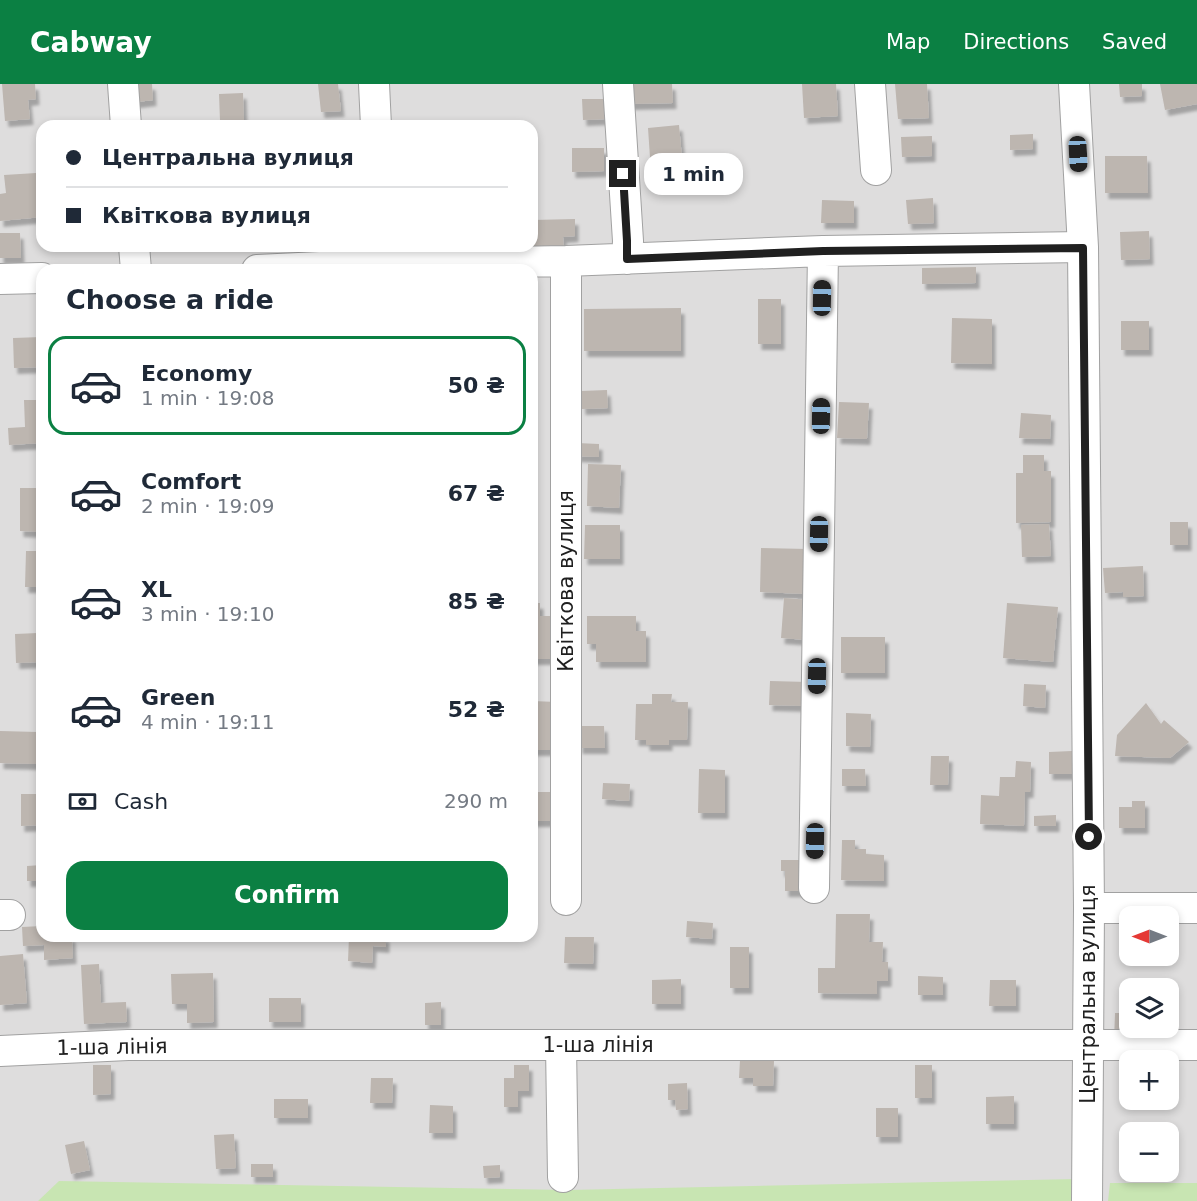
<!DOCTYPE html>
<html lang="en">
<head>
<meta charset="utf-8">
<style>
  :root { --surface:#fff; --page:#f2f2f3; --text:#1f2937; --muted:#747a83; --line:#e0e1e3; --accent:#0b8043 }
  body { margin:0; font-family:"DejaVu Sans",sans-serif; background:var(--page); color:var(--text); height:100vh; display:flex; flex-direction:column; font-size:22px; white-space:nowrap }
  * { box-sizing:border-box; margin:0 }
  p { font-size:20px; color:var(--muted) }
  .icon { flex:none; width:33px; height:33px; fill:none; stroke:currentColor; stroke-width:2; stroke-linecap:round; stroke-linejoin:round }
  .map { position:relative; flex:1; overflow:hidden }
  .side { position:absolute; left:36px; top:180px; width:502px; height:678px; display:flex; flex-direction:column; background:var(--surface); border-radius:18px; box-shadow:0 3px 9px #0003 }
  .side>* { flex:none }
  .hud { position:absolute; left:36px; top:36px; width:502px; height:132px; border-radius:18px; box-shadow:0 3px 9px #0003; display:grid; align-content:center; height:132px; padding:0 30px; background:var(--surface) }
  .needle { width:39px; rotate:270deg }
  .buttons { position:absolute; left:1119px; top:822px; display:grid; gap:12px }
  .buttons a { display:grid; place-items:center; width:60px; height:60px; border-radius:12px; background:var(--surface); box-shadow:0 3px 9px #0003; font-size:30px }
  .end { position:absolute; width:27px; height:27px; margin:-14px; border:8px solid #202020; background:#fff; box-shadow:0 0 0 3px #fff }
  .from { border-radius:50% }
  .bubble { position:absolute; height:42px; border-radius:18px; background:var(--surface); box-shadow:0 3px 9px #0003; font-size:20px; font-weight:800; line-height:42px; text-align:center }
  .car { position:absolute; width:18px; height:36px; margin:-18px -9px; border-radius:8px; box-shadow:0 0 4px 2px #0007; background:linear-gradient(#222 24%,#8ab4d8 0 40%,#222 0 76%,#8ab4d8 0 86%,#222 0) }
  .hud b { display:flex; align-items:center; gap:21px; height:57px; font-size:22px }
  .hud b+b { border-top:2px solid var(--line) }
  .hud i { width:15px; height:15px; background:var(--text) }
  ul { padding:0; list-style:none }
  li { display:flex; align-items:center; gap:18px; height:99px; margin:0 12px 9px; padding:0 18px; border:3px solid transparent; border-radius:18px }
  li div { flex:1 }
  li b { display:block; font-size:22px }
  li em { font-style:normal; font-weight:800 }
  li.active { border-color:var(--accent) }
  li>.icon { width:54px; height:54px; stroke-width:1.5 }
  h2 { padding:0 30px; font-size:27px; line-height:72px }
  .pay { display:flex; align-items:center; gap:15px; height:66px; padding:0 30px; font-size:22px }
  .pay p { margin-inline-start:auto }
  .cta { display:flex; gap:12px; margin-top:auto; padding:12px 30px }
  .cta a { flex:1; height:69px; border-radius:18px; background:var(--accent); color:#fff; font-size:24px; font-weight:800; line-height:69px; text-align:center }
  header { display:flex; align-items:center; gap:36px; box-sizing:border-box; height:84px; padding:0 30px; background:var(--accent); color:#fff }
  header strong { font-size:28px }
  nav { display:flex; gap:33px; margin-inline-start:auto; font-size:21px }
  .map>svg:first-child { display:block }
  .residential { fill:#dedddd; fill-rule:evenodd }
  .grass { fill:#c8e5b2 }
  .building { fill:#bdb6b0; filter:url(#shadow) }
  .lines { fill:none; stroke-linecap:round; stroke-linejoin:round }
  .minor-casing { stroke:#a1a1a1; stroke-width:32 }
  .minor { stroke:#fff; stroke-width:30 }
  .route { stroke:#202020; stroke-width:8 }
  .labels { text-anchor:middle; stroke-width:4.5; stroke-linejoin:round; paint-order:stroke }
  .street-label { font-size:21px; fill:#202020; stroke:#fff }
</style>
</head>
<body>
<header>
<strong>Cabway</strong>
<nav><a>Map</a><a>Directions</a><a>Saved</a></nav>
</header>
<div class="map">
<svg width="1197" height="1117" viewBox="0 0 1197 1117">
  <defs>
    <filter id="shadow"><feDropShadow dx="3.5" dy="6" stdDeviation="1.5" flood-color="#0004"/></filter>
  </defs>
  <rect width="100%" height="100%" fill="#f0ede7"/>
  <path class="residential" d="M0 0H1197V1117H0ZM42 42H532V162H42ZM42 186H532V852H42ZM1130 832H1168V872H1130ZM1130 904H1168V944H1130ZM1130 976H1168V1016H1130ZM1130 1048H1168V1088H1130Z"/>
  <path class="grass" d="M1078 1095 1079 1117H38L59 1097 568 1106Z
    M1110 1099H1197V1117H1108Z"/>
  <path class="building" d="M2 0H35L36 15 28 16 30 35 5 37Z
    M128 0H152L153 16 129 19Z
    M318 0H338L341 27 321 28Z
    M627 0H672L673 19 628 20Z
    M802 0H836L838 32 804 34Z
    M895 0H927L929 34 898 35Z
    M1119 0H1142V12L1120 13Z
    M1160 0H1197V20L1165 26Z
    M243 9 244 36 220 37 219 10Z
    M582 15H605L606 35 583 36Z
    M679 41 683 85 651 88 648 44Z
    M1033 50V65L1010 66V51Z
    M932 52V72L902 73 901 53Z
    M572 64H604V87L572 88Z
    M1105 72H1147L1148 109H1105Z
    M36 89 37 106H42V133L0 137V110L6 109 4 91Z
    M933 114 934 139 908 140 906 116Z
    M822 116 854 117V139H821Z
    M575 135V152L563 153 564 166 514 169V162H532V136Z
    M1149 147 1150 175 1121 176 1120 148Z
    M0 149H20L21 174H0Z
    M349 162H375V167L350 176Z
    M976 183V199L922 200V184Z
    M758 215H781V260H758Z
    M681 224V267H584V225Z
    M952 234 992 235V280L951 279Z
    M1121 237H1149V266H1121Z
    M42 253V283L14 284 13 254Z
    M607 306 608 324 582 325 581 307Z
    M24 316H42V359L9 361 8 344 25 343Z
    M839 318 869 319 867 355 837 354Z
    M1021 329 1051 331 1050 355 1019 354Z
    M577 359 599 360V373L576 372Z
    M1023 371H1044V387H1051V438L1016 439V389H1023Z
    M588 380 621 381 619 424 587 422Z
    M20 404H42V448L20 447Z
    M1170 438H1188V461H1170Z
    M1049 440 1051 472 1022 473 1021 441Z
    M585 441H620V475H584Z
    M761 464 808 465 807 510 760 508Z
    M26 467H42V503H25Z
    M1143 482 1144 512 1123 513V508L1105 509 1103 484Z
    M784 514 811 516 808 556 781 554Z
    M532 519H540V532H555V575H532Z
    M1007 519 1058 523 1053 578 1003 574Z
    M587 532H636V547H646V578H596V560H587Z
    M38 549 39 578 16 579 15 550Z
    M841 553H885V589H841Z
    M770 597 808 598 807 622 769 621Z
    M1024 600 1046 601 1045 624 1023 622Z
    M652 610H672L671 618H688L687 656H669V661H646V656H635L636 620H652Z
    M532 617 557 618 555 666H532Z
    M1146 619 1161 640 1164 636 1189 658 1170 674 1115 672 1117 651Z
    M846 629 871 630 870 663 846 662Z
    M579 642H604L605 664H579Z
    M0 647 38 648 37 680 0 679Z
    M1072 667V690H1049V668Z
    M931 672H949L948 701H930Z
    M1016 677 1031 678 1030 708H1025L1024 742 980 740 981 711 999 712 1000 693H1015Z
    M699 685 725 686V729H698Z
    M842 685H865L866 702H842Z
    M603 699 630 700 629 717 602 715Z
    M532 708H557V737H532Z
    M21 710H39V721H42V741L21 742Z
    M1132 717H1145V744H1119V723H1132Z
    M1056 731V742H1034V732Z
    M842 756H855V765H866V770L884 771V797L841 796Z
    M781 776H808V807H785V787H781Z
    M42 781V797H27V782Z
    M836 830H870L869 858H883L882 878H888V897H877V910L818 909V884H835Z
    M687 837 713 839 712 855 686 853Z
    M42 842V852H72L73 874 44 876V861L23 862 22 843Z
    M349 852H386V863L373 862 372 879 348 877Z
    M565 853H594L593 880 564 879Z
    M730 863H749V904H730Z
    M23 870 27 919 0 921V872Z
    M99 880 101 919 126 918 127 938 84 940 81 881Z
    M213 889 214 938 187 939V920H172L171 890Z
    M918 892 943 893V911H918Z
    M681 895V920H652V896Z
    M990 896H1016V922H989Z
    M269 914H301V938H269Z
    M441 918V941H425V919Z
    M1115 929H1130V944H1144V957L1114 956Z
    M740 976 774 977 773 1002H753V994H739Z
    M93 981H111V1010L93 1011Z
    M514 981H529V1007H518V1023H504V994H514Z
    M915 981H932V1014H915Z
    M371 994H393L392 1019H370Z
    M687 999 688 1025 676 1026 675 1016H668V1000Z
    M1014 1012V1040H986V1013Z
    M274 1015H308V1034H274Z
    M430 1021 453 1022V1049H429Z
    M876 1024H898V1053H876Z
    M234 1050 236 1084 216 1085 214 1051Z
    M84 1057 90 1086 71 1090 65 1061Z
    M251 1080H273V1093H251Z
    M500 1081V1093L484 1094 483 1082Z"/>
  <g class="lines">
    <g class="minor-casing">
      <path id="minor" d="M123 0 126 42
        M374 0 376 42
        M618 0 628 157 627 175
        M870 0 876 86
        M1074 0 1083 163 1089 824 1087 1117
        M134 162 136 186
        M566 177V816
        M257 186 383 180 566 177 823 167 1083 163
        M0 195 42 194
        M814 804 823 167
        M1089 824H1197
        M0 831H10
        M561 961 563 1093
        M0 967 128 961H1197"/>
    </g>
    <use href="#minor" class="minor"/>
  </g>
  <g class="lines">
    <path class="route" d="M623 90 627 157V175L823 167 1083 164 1089 753"/>
  </g>
  <g class="labels">
    <g class="street-label">
      <text transform="translate(566 497) rotate(-90)" y="7">Квіткова вулиця</text>
      <text transform="translate(1088 910) rotate(-90)" y="7">Центральна вулиця</text>
      <text x="598" y="968">1-ша лінія</text>
      <text transform="translate(112 963) rotate(-1)" y="7">1-ша лінія</text>
    </g>
  </g>
</svg>
<div class="buttons">
<a><svg class="needle" viewBox="-14 -14 28 28"><path d="M0-13l5 13h-10z" fill="#e53935"/><path d="M0 13l5-13h-10z" fill="#747a83"/></svg></a>
<a><svg class="icon" aria-label="layers" viewBox="0 0 24 24"><path d="M12 4l9 5-9 5-9-5zM3 14l9 5 9-5"/></svg></a>
<a>+</a>
<a>−</a>
</div>
<i class="end from" style="left:1089px;top:753px"></i>
<i class="end" style="left:623px;top:90px"></i>
<div class="bubble" style="left:644px;top:69px;width:99px">1 min</div>
<i class="car" style="left:1078px;top:70px;rotate:177deg"></i>
<i class="car" style="left:822px;top:214px;rotate:1deg"></i>
<i class="car" style="left:821px;top:332px;rotate:1deg"></i>
<i class="car" style="left:819px;top:450px;rotate:181deg"></i>
<i class="car" style="left:817px;top:592px;rotate:181deg"></i>
<i class="car" style="left:815px;top:757px;rotate:181deg"></i>
<div class="hud">
<b><i class="from"></i>Центральна вулиця</b>
<b><i></i>Квіткова вулиця</b>
</div>
<section class="side">
<h2>Choose a ride</h2>
<ul>
<li class="active"><svg class="icon" aria-label="car" viewBox="0 0 24 24"><path d="M5 17H2v-5l4-1 3-4h7l3 4 3 1v5h-3M9 17h6M6 11h13"/><circle cx="7" cy="17" r="2"/><circle cx="17" cy="17" r="2"/></svg><div><b>Economy</b><p>1 min · 19:08</p></div><em>50 ₴</em></li>
<li><svg class="icon" aria-label="car" viewBox="0 0 24 24"><path d="M5 17H2v-5l4-1 3-4h7l3 4 3 1v5h-3M9 17h6M6 11h13"/><circle cx="7" cy="17" r="2"/><circle cx="17" cy="17" r="2"/></svg><div><b>Comfort</b><p>2 min · 19:09</p></div><em>67 ₴</em></li>
<li><svg class="icon" aria-label="car" viewBox="0 0 24 24"><path d="M5 17H2v-5l4-1 3-4h7l3 4 3 1v5h-3M9 17h6M6 11h13"/><circle cx="7" cy="17" r="2"/><circle cx="17" cy="17" r="2"/></svg><div><b>XL</b><p>3 min · 19:10</p></div><em>85 ₴</em></li>
<li><svg class="icon" aria-label="car" viewBox="0 0 24 24"><path d="M5 17H2v-5l4-1 3-4h7l3 4 3 1v5h-3M9 17h6M6 11h13"/><circle cx="7" cy="17" r="2"/><circle cx="17" cy="17" r="2"/></svg><div><b>Green</b><p>4 min · 19:11</p></div><em>52 ₴</em></li>
</ul>
<div class="pay"><svg class="icon" aria-label="cash" viewBox="0 0 24 24"><path d="M3 7h18v10H3z"/><circle cx="12" cy="12" r="2"/></svg>Cash<p>290 m</p></div>
<div class="cta"><a>Confirm</a></div>
</section>
</div>
</body>
</html>
